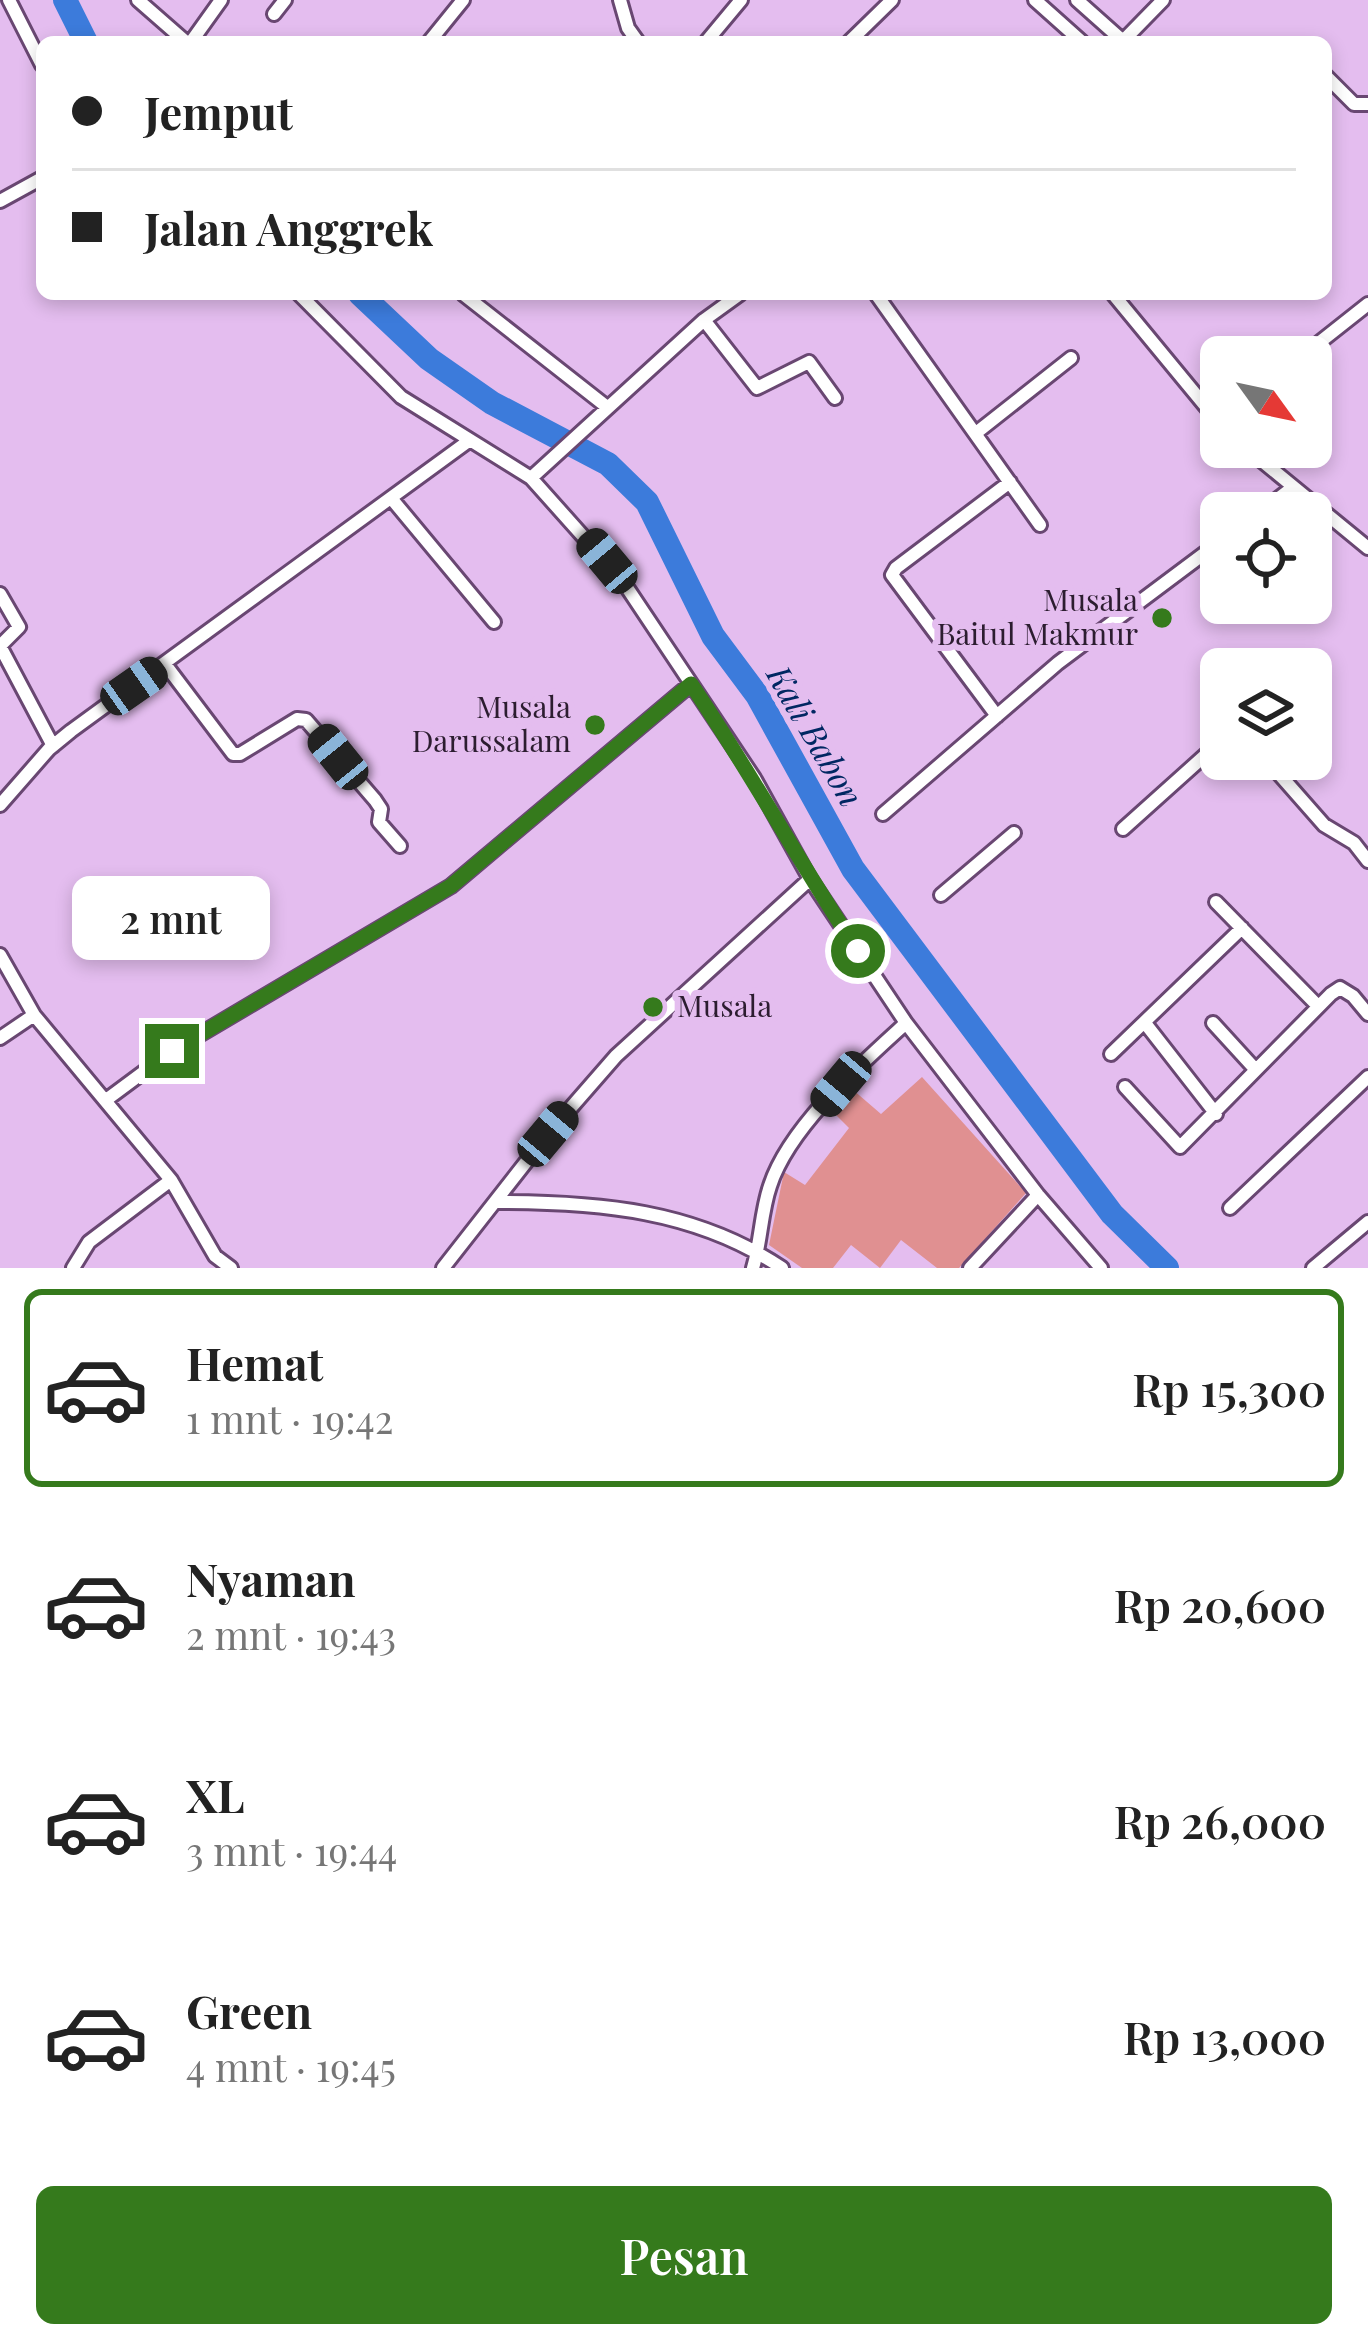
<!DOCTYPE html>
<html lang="id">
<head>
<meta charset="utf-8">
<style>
  :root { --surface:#fff; --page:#f6f6f6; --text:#222; --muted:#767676; --line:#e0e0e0; --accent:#357a1c }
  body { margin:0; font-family:"Playfair Display",serif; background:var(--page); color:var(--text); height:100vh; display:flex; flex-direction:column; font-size:45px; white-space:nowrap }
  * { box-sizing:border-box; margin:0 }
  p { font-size:39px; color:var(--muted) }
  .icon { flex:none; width:66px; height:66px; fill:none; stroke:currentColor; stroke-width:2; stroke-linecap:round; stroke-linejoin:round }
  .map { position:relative; height:1268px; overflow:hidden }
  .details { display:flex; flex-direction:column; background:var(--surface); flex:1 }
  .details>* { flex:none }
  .guide { position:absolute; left:36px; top:36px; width:1296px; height:264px; border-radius:18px; box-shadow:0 6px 18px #0003; display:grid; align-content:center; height:264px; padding:0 36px; background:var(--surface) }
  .needle { width:78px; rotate:123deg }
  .buttons { position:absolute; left:1200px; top:336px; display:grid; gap:24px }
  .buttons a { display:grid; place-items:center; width:132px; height:132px; border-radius:18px; background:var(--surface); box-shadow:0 6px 18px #0003; font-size:60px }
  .end { position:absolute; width:54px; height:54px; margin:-27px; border:15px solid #357a1c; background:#fff; box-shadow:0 0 0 6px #fff }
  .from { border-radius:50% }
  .bubble { position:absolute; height:84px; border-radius:18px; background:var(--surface); box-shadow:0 6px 18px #0003; font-size:39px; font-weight:600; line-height:84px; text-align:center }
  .car { position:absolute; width:36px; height:72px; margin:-36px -18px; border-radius:15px; box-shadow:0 0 9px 3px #0007; background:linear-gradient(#222 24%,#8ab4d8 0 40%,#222 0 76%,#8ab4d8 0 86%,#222 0) }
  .guide b { display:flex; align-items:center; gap:42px; height:114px; font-size:45px }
  .guide b+b { border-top:3px solid var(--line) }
  .guide i { width:30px; height:30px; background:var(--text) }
  ul { padding:21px 0 0; list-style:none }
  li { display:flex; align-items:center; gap:36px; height:198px; margin:0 24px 18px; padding:0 12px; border:6px solid transparent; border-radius:18px }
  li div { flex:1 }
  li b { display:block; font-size:45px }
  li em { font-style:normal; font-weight:600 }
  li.on { border-color:var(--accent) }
  li>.icon { width:108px; height:108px; stroke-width:1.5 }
  .action { display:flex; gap:24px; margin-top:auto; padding:24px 36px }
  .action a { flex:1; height:138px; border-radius:18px; background:var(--accent); color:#fff; font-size:48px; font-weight:600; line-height:138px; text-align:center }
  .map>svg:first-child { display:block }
  .green { fill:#e09091 }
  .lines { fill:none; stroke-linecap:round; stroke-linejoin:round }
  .river { stroke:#3c7bdb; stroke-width:24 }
  .minor-casing { stroke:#694772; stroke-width:18 }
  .minor { stroke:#fff; stroke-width:12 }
  .route { stroke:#357a1c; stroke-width:15 }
  .poi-dot { fill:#357a1c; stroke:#e4bdef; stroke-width:4.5 }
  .labels { text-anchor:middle; stroke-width:12; stroke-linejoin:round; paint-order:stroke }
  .poi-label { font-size:30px; fill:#2c1d30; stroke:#e4bdef; text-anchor:end }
  .water-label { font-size:33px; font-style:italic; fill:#002762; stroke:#e4bdef }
</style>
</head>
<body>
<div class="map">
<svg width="1368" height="1268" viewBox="0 0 1368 1268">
  <rect width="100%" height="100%" fill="#e4bdef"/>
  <path class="green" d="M922 1077 1026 1193 959 1268H937L901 1240 880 1268 851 1245 833 1268H802L769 1245 784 1172 805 1185 849 1128 831 1110 852 1089 881 1114Z"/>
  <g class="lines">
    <path class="river" d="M65 0 86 42
      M360 294 429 359 492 403 608 464 647 502 713 636 757 695 853 869 1112 1214 1167 1268"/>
    <g class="minor-casing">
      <path id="minor" d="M9 0 42 65
        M138 0 186 42
        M620 0 628 28 638 42
        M1035 0 1082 42
        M1077 0 1123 41
        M274 14 285 0
        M191 42 221 0
        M429 42 463 0
        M706 42 741 0
        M849 42 892 0
        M1122 42 1163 0
        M1326 76 1354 104H1368
        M0 201 42 178
        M299 294 401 397 531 478 622 580 754 778 810 879 906 1023 1038 1195 1101 1268
        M463 294 607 407
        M876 294 1040 525
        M1113 294 1221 425
        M704 320 757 388 809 362 835 398
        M1301 357 1368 304
        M976 433 1071 358
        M1245 447 1368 548
        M531 478 704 320 740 294
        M391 498 494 622
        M1259 513 1292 488
        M0 594 19 627 0 646 53 746
        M165 664 233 754H240L297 719 306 720 375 800 381 809 379 822 400 846
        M997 716 892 575 896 568 1010 482
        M1266 759 1324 825 1354 843 1368 861
        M0 805 49 749 71 731 470 440
        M883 814 1058 663 1221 541
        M1123 829 1221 741
        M941 895 1014 833
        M1216 902 1317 1005
        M0 955 34 1015 171 1180 215 1256 231 1268
        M1145 1023 1216 1114
        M1213 1023 1255 1069
        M0 1038 34 1015
        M1111 1054 1242 928
        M1125 1087 1180 1147 1331 994 1340 988 1353 996 1368 1014
        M106 1100 172 1051 451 886 691 684
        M498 1202C598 1202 696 1210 782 1268
        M1230 1208 1368 1077
        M73 1268 89 1242 171 1180
        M443 1268 548 1134 616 1056 810 879
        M753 1268C761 1241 761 1212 770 1186 789 1127 861 1064 906 1023
        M970 1268 1038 1195
        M1313 1268 1368 1222"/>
    </g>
    <use href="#minor" class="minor"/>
  </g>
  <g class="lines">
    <path class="route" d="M172 1051 451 886 691 684C750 771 800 864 858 951"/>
  </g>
  <g class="poi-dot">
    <circle cx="1162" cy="618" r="12"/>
    <circle cx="595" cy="725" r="12"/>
    <circle cx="653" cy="1007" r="12"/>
  </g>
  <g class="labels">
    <g class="poi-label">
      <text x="1138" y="611">Musala<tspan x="1138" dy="34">Baitul Makmur</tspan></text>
      <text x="571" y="718">Musala<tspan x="571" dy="34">Darussalam</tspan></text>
      <text x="677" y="1017" text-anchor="start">Musala</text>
    </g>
    <g class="water-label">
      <text transform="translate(815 736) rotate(60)" y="12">Kali Babon</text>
    </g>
  </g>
</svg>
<div class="buttons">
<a><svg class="needle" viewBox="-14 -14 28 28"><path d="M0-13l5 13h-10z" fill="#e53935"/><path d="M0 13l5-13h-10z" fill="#767676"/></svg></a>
<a><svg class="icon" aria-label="locate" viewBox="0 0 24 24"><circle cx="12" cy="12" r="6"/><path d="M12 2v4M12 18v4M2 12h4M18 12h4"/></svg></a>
<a><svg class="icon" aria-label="layers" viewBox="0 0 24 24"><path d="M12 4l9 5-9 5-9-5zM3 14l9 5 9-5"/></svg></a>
</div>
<i class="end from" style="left:858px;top:951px"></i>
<i class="end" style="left:172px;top:1051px"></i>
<div class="bubble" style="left:72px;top:876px;width:198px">2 mnt</div>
<i class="car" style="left:607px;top:561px;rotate:320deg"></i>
<i class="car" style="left:134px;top:686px;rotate:55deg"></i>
<i class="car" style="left:338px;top:757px;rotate:321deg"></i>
<i class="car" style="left:841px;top:1084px;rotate:220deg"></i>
<i class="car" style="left:548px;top:1134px;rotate:40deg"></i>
<div class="guide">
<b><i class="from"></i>Jemput</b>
<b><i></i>Jalan Anggrek</b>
</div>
</div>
<section class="details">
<ul>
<li class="on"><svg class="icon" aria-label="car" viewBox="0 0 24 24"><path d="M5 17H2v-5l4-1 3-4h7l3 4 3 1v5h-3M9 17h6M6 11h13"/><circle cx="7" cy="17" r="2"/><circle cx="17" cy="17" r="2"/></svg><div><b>Hemat</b><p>1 mnt · 19:42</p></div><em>Rp 15,300</em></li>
<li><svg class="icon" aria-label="car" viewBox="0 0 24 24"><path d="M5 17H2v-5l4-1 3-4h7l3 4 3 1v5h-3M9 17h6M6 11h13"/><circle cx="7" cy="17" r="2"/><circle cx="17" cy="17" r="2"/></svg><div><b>Nyaman</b><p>2 mnt · 19:43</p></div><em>Rp 20,600</em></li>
<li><svg class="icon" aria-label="car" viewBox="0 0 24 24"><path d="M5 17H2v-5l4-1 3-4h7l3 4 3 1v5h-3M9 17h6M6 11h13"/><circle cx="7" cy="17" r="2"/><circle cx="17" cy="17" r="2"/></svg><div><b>XL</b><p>3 mnt · 19:44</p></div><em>Rp 26,000</em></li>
<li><svg class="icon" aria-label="car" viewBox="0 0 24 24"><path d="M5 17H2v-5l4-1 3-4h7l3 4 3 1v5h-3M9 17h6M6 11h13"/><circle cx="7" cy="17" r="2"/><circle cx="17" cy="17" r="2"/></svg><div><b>Green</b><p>4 mnt · 19:45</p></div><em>Rp 13,000</em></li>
</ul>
<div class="action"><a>Pesan</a></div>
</section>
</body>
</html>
